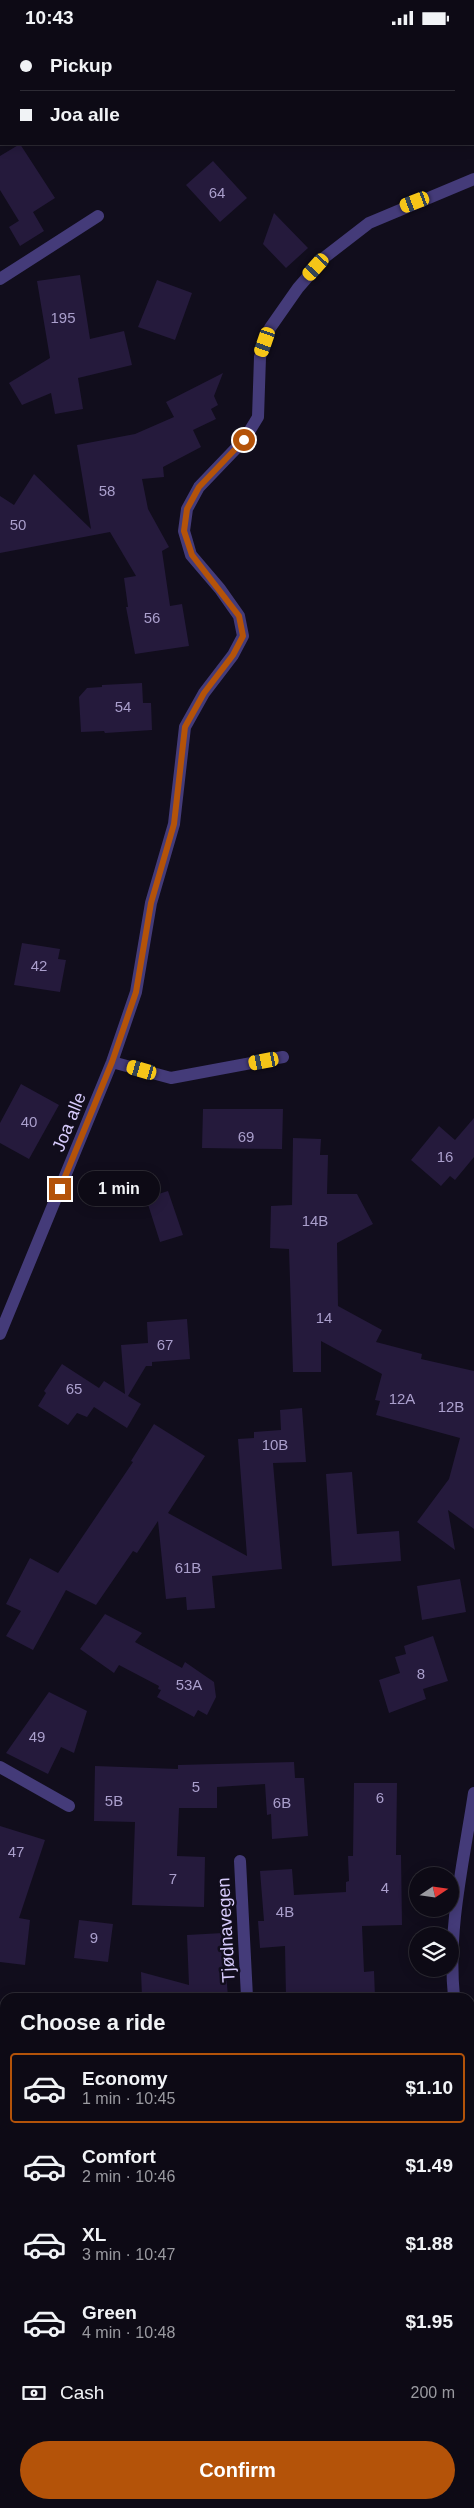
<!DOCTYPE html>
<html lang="en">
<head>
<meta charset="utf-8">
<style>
  :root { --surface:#0d0a15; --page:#1b1822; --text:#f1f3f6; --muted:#9a9aa0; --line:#2d2b34; --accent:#b45309 }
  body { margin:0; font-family:Arial,sans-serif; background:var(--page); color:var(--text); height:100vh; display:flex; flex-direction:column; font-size:19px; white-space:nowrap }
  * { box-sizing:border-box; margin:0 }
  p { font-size:16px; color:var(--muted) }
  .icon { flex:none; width:28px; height:28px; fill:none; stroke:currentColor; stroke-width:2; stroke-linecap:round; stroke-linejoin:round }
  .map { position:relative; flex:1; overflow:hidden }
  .panel { position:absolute; left:0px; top:1958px; width:475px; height:516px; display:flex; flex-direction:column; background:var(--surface); border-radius:15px 15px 0 0; box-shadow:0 2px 12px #0003,0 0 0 1px var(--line) }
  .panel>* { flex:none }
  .hud { position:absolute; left:0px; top:0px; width:475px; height:110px; box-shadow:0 2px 12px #0003,0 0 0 1px var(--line); display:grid; align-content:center; height:110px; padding:0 20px; background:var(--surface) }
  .needle { width:32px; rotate:77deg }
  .buttons { position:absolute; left:409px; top:1832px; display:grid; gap:10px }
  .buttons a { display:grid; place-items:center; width:50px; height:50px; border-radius:50%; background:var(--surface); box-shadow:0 2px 12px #0003,0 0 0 1px var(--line); font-size:25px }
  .end { position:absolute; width:22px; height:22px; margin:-11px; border:6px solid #b45309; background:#fff; box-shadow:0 0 0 2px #fff }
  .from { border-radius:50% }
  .bubble { position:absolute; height:35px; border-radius:18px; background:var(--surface); box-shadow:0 2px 12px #0003,0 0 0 1px var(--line); font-size:16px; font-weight:700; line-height:35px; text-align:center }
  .car { position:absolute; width:15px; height:30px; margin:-15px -8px; border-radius:6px; box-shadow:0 0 4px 1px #0007; background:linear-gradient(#f5c518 24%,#345 0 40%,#f5c518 0 76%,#345 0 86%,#f5c518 0) }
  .hud b { display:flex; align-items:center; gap:18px; height:48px; font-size:19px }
  .hud b+b { border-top:1px solid var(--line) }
  .hud i { width:12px; height:12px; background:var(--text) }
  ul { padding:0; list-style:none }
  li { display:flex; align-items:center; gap:15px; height:70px; margin:0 10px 8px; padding:0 10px; border:2px solid transparent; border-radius:5px }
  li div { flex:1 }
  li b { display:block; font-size:19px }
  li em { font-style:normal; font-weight:700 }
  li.selected { border-color:var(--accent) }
  li>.icon { width:45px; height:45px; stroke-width:1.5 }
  h2 { padding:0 20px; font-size:22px; line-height:60px }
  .pay { display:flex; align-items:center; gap:12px; height:55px; padding:0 20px; font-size:19px }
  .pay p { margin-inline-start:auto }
  .action { display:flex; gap:10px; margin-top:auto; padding:10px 20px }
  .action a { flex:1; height:58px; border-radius:30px; background:var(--accent); color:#fff; font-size:20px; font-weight:700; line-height:58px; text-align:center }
  .status { display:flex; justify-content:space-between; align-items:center; height:35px; padding:0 25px; background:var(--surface); direction:ltr }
  .status svg { height:14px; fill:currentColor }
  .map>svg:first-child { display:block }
  .building { fill:#251a3c }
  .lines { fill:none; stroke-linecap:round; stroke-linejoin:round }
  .minor { stroke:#443b79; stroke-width:12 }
  .major { stroke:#cd5af4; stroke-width:12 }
  .route { stroke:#b45309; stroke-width:6 }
  .labels { text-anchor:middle; stroke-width:5; stroke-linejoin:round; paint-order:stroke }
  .number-label { font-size:15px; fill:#aa9fcc }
  .street-label { font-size:18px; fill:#d7cbfc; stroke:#110d1c }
</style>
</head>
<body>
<div class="status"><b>10:43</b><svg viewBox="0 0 49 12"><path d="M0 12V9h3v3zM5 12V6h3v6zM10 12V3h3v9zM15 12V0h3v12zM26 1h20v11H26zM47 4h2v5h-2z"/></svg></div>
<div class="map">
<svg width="474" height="2473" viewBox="0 0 474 2473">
  <rect width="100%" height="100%" fill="#110d1c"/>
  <path class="building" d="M20 109 55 163 19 186 0 155V121Z
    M213 126 247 163 220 187 186 150Z
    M33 177 44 196 20 211 9 192Z
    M274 178 308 213 286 233 263 209Z
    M80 240 90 304 124 296 132 330 78 343 83 374 55 379 51 358 22 370 9 348 50 323 37 246Z
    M157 245 192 258 175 305 138 292Z
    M223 338 214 361 218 370 211 374 216 384 193 395 201 412 163 432 164 442 142 444 148 474 169 512 162 516 170 571 182 569 189 611 135 619 126 572H128L124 543 136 541 110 497 0 518V461L14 470 34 439 91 494 77 410 135 399 174 382 166 367Z
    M142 648 143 668H151L152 695 105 698 104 696 81 697 79 662 87 653 102 652V650Z
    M22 908 60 914 58 924 66 925 60 957 14 950Z
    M21 1049 59 1070 29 1124 0 1108V1088Z
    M203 1074H283L282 1114 202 1113Z
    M474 1083V1122L455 1145 450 1141 441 1151 411 1125 439 1091 455 1105Z
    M293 1103 321 1104 320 1120H328L327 1159H357L373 1189 337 1208 338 1271 382 1295 376 1307 422 1319 421 1324 474 1336V1494L448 1475 455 1515 417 1487 449 1444 460 1403 376 1380 380 1366 375 1365 382 1339 321 1306V1337H293L289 1214 270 1213 271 1171 292 1170Z
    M168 1156 183 1200 160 1207 146 1163Z
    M187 1284 190 1324 152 1327V1331H146L128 1361 141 1369 127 1393 94 1372 87 1382 77 1378 68 1390 38 1371 46 1358 44 1356 62 1329 99 1353 104 1346 125 1359 121 1310 148 1308 147 1287Z
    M302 1373 306 1427 273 1428 282 1534 212 1541 215 1573 187 1575 186 1562 166 1564 158 1486 137 1518 133 1516 96 1570 66 1555 33 1615 6 1601 21 1576 6 1569 30 1523 58 1538 133 1427 131 1426 154 1389 205 1421 168 1478 247 1521 238 1404 254 1403V1397L281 1395 280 1375Z
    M352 1437 357 1499 399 1496 401 1526 332 1531 326 1439Z
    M460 1544 466 1577 422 1585 417 1551Z
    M105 1579 142 1598 135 1607 182 1633 185 1627 214 1647 216 1662 207 1680 198 1675 194 1682 157 1662 161 1655 158 1654 159 1651 119 1630 114 1638 80 1614Z
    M433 1601 448 1646 423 1654 426 1664 389 1678 379 1645 400 1638 395 1622 406 1619 404 1611Z
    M49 1657 87 1676 74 1718 61 1712 48 1739 6 1718Z
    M294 1727 295 1743H304L308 1801 272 1804 271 1779 267 1780 265 1749 217 1752V1773H179L177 1821 205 1822 204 1872 132 1870 135 1787 94 1786 95 1731 178 1734V1730Z
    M354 1748H397L396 1820H401L402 1890 362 1891 364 1937 374 1936 375 1962H286L285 1911 260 1913 258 1886H264L260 1836 292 1834 294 1860 346 1857V1847L349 1846 348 1821H353Z
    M0 1791 45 1805 19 1883 30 1885 25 1930 0 1927Z
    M79 1885 113 1889 108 1927 74 1923Z
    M223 1898 228 1962H142L141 1937 189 1950 187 1900Z"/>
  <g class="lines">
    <path class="minor" d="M0 244 98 181
      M112 1027 171 1043 283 1022
      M0 1299 112 1027 136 957 151 868 174 789 185 692 204 658 233 620 243 601 239 581 220 554 191 520 184 496 187 474 199 452 244 405 258 382 260 322 270 293 298 253 325 222 369 188 474 144
      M0 1732 69 1771
      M240 1826 247 1962
      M454 1962C447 1894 464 1825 474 1758
      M470 2007 474 2005
      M470 2061 474 2078
      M0 2177 5 2176
      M470 2329 474 2324"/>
    <path class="major" d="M470 2200 474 2199
      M470 2226 474 2225
      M0 2348 5 2346"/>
  </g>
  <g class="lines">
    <path class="route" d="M60 1154 112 1027 136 957 151 868 174 789 185 692 204 658 233 620 243 601 239 581 192 520 184 496 187 474 199 452 244 405"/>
  </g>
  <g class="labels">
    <g class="number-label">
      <text x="217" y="163">64</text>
      <text x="63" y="288">195</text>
      <text x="107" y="461">58</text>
      <text x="18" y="495">50</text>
      <text x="152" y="588">56</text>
      <text x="123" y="677">54</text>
      <text x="39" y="936">42</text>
      <text x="29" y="1092">40</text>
      <text x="246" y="1107">69</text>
      <text x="445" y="1127">16</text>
      <text x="315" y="1191">14B</text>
      <text x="324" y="1288">14</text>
      <text x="165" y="1315">67</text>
      <text x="74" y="1359">65</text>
      <text x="402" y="1369">12A</text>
      <text x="451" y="1377">12B</text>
      <text x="275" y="1415">10B</text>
      <text x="188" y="1538">61B</text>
      <text x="421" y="1644">8</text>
      <text x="189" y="1655">53A</text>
      <text x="37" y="1707">49</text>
      <text x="196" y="1757">5</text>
      <text x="380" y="1768">6</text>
      <text x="114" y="1771">5B</text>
      <text x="282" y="1773">6B</text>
      <text x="16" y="1822">47</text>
      <text x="173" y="1849">7</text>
      <text x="385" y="1858">4</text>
      <text x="285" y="1882">4B</text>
      <text x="94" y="1908">9</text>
    </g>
    <g class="street-label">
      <text transform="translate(69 1087) rotate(-68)" y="6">Joa alle</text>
      <text transform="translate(226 1895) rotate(-93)" y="6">Tjødnavegen</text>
    </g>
  </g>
</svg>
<div class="buttons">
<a><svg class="needle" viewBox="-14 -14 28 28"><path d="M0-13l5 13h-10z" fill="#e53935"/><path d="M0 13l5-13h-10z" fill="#9a9aa0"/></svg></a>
<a><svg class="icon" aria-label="layers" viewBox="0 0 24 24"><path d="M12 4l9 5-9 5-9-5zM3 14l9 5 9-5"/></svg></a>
</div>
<i class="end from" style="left:244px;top:405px"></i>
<i class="end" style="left:60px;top:1154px"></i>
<div class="bubble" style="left:78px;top:1136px;width:82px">1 min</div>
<i class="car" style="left:415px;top:167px;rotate:249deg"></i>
<i class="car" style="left:316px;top:232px;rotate:222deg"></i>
<i class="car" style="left:265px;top:307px;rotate:199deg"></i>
<i class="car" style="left:264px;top:1026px;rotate:259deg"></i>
<i class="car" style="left:142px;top:1035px;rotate:286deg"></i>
<div class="hud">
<b><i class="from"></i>Pickup</b>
<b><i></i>Joa alle</b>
</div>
<section class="panel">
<h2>Choose a ride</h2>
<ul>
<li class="selected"><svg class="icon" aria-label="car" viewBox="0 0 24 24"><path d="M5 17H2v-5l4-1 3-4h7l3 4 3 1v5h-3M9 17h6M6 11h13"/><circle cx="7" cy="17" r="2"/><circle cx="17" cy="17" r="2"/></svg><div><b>Economy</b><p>1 min · 10:45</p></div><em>$1.10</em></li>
<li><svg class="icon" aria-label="car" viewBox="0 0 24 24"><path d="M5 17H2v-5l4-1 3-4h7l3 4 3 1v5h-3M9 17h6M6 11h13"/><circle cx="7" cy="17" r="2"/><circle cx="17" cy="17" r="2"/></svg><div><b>Comfort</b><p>2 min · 10:46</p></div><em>$1.49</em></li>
<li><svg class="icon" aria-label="car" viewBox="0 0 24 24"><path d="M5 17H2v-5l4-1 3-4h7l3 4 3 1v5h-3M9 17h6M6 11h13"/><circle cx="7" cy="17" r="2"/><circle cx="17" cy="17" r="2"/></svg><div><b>XL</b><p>3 min · 10:47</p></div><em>$1.88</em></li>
<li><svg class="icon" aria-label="car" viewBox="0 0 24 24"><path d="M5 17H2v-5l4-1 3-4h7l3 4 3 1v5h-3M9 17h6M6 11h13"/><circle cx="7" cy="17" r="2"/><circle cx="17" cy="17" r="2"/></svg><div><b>Green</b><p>4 min · 10:48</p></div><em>$1.95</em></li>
</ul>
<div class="pay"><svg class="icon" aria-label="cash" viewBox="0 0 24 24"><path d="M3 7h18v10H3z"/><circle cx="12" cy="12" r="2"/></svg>Cash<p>200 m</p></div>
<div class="action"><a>Confirm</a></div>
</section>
</div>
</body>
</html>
